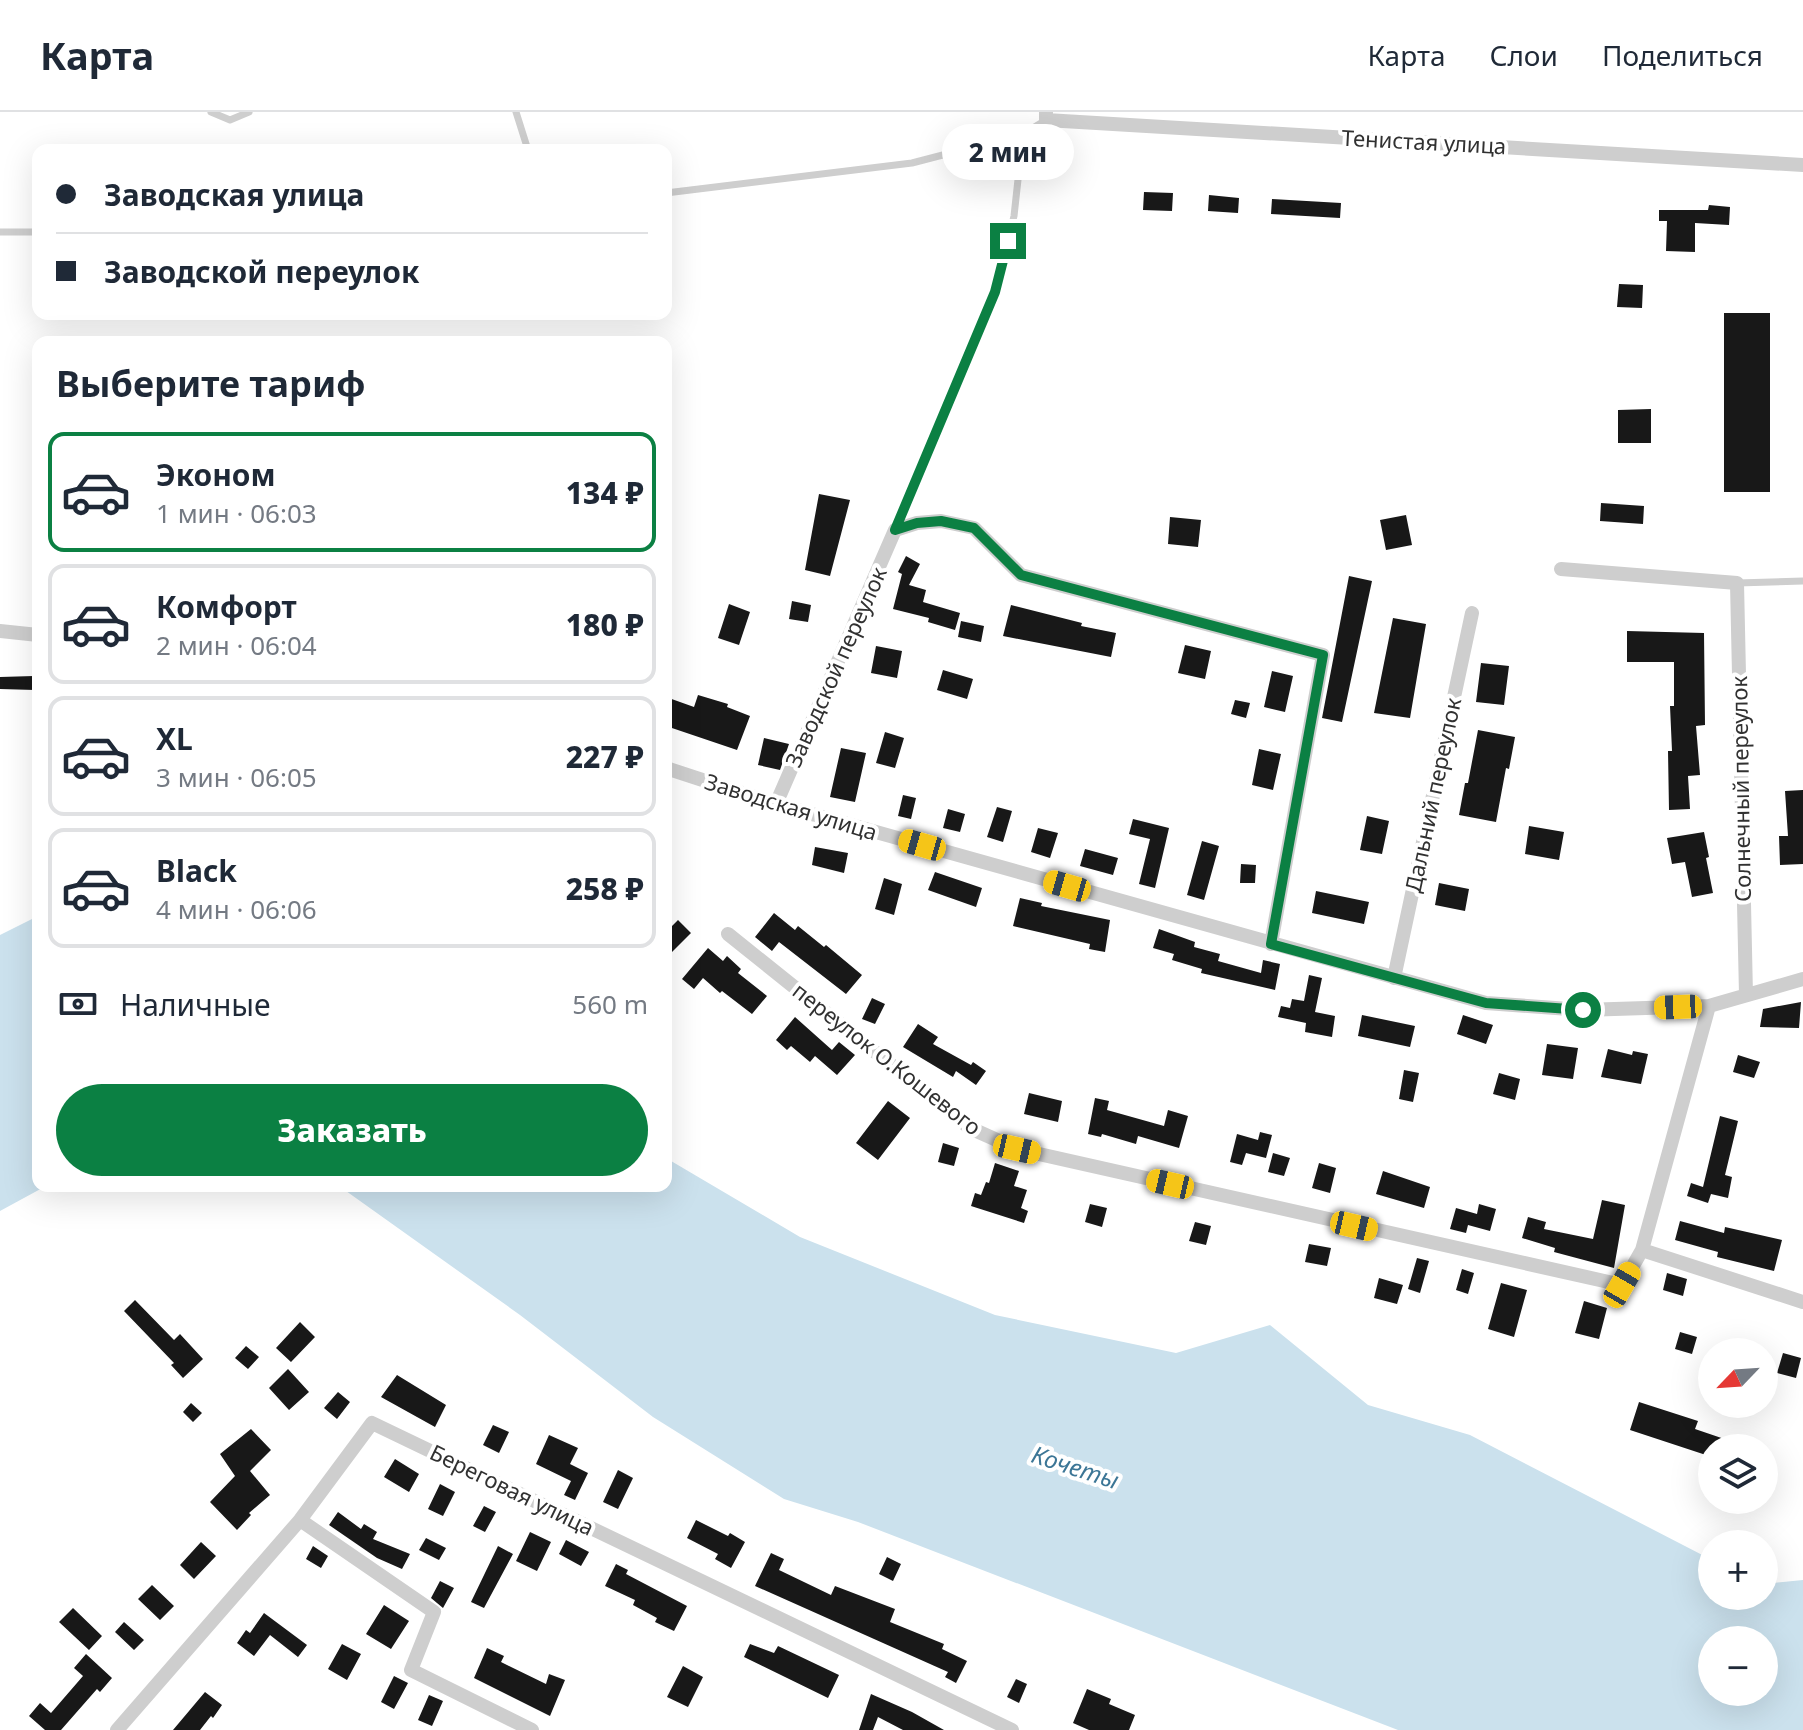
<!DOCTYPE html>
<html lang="ru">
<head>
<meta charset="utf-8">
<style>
  :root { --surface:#fff; --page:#f2f2f3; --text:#1f2937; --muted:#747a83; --line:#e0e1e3; --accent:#0b8043 }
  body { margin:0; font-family:"Noto Sans",sans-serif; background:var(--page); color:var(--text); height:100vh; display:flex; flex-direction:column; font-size:30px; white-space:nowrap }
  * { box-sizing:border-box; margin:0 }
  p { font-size:26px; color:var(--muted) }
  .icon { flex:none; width:44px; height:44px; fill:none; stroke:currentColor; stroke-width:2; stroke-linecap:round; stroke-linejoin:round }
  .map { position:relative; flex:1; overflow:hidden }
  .drawer { position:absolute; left:32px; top:224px; width:640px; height:856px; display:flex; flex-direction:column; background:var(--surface); border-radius:16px; box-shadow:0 8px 32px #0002 }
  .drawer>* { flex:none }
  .banner { position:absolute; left:32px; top:32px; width:640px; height:176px; border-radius:16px; box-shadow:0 8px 32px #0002; display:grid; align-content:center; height:176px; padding:0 24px; background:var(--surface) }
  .needle { width:52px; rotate:245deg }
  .fabs { position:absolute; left:1698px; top:1226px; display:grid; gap:16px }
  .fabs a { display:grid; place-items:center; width:80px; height:80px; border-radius:50%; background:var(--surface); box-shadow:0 8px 32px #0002; font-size:40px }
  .end { position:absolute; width:36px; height:36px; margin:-18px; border:10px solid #0b8043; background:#fff; box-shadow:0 0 0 4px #fff }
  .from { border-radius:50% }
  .bubble { position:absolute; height:56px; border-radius:28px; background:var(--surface); box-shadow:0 8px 32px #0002; font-size:26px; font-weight:800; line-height:56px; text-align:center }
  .car { position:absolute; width:24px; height:48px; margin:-24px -12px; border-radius:10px; box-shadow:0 0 6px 2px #0007; background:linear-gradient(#f5c518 24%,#345 0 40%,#f5c518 0 76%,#345 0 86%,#f5c518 0) }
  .banner b { display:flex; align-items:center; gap:28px; height:76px; font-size:30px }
  .banner b+b { border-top:2px solid var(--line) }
  .banner i { width:20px; height:20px; background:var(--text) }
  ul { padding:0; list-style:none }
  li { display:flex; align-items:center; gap:24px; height:120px; margin:0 16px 12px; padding:0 8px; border:4px solid var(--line); border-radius:16px }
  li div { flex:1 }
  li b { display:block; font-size:30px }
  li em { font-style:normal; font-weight:800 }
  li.on { border-color:var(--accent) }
  li>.icon { width:72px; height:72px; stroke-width:1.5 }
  h2 { padding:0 24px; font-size:36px; line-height:96px }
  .pay { display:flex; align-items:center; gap:20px; height:88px; padding:0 24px; font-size:30px }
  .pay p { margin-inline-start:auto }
  .action { display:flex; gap:16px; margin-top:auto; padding:16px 24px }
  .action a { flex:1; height:92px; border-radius:48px; background:var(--accent); color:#fff; font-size:32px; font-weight:800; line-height:92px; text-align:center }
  header { display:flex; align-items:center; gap:48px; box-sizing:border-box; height:112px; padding:0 40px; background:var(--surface); border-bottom:2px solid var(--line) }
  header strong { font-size:38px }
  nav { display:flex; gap:44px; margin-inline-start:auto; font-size:28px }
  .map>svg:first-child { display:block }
  .water { fill:#cbe1ed; fill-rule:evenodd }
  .building { fill:#181818 }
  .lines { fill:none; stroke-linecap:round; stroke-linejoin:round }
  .lane { stroke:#cecece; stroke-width:7 }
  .street { stroke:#cecece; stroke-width:14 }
  .route { stroke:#0b8043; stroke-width:10 }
  .labels { text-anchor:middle; stroke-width:8; stroke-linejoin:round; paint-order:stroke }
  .street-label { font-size:22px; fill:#313131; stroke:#fff }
  .water-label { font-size:24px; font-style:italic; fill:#3c7696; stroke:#fff }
</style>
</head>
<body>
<header>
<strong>Карта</strong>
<nav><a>Карта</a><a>Слои</a><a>Поделиться</a></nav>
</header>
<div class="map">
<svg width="1803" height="1618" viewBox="0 0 1803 1618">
  <rect width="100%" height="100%" fill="#fff"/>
  <path class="water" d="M38 804V1074H46L0 1099V823Z
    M666 1046 800 1125 995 1203 1176 1241 1270 1213 1368 1293 1470 1323 1712 1448V1484H1764V1472L1803 1468V1618H1398L858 1410 784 1387 653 1305 520 1203 339 1074H666ZM1712 1528H1764V1580H1712Z"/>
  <path class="building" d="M1144 80 1173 81 1172 99 1143 98Z
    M1209 83 1239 86 1238 101 1208 99Z
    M1272 87 1341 91 1340 106 1271 102Z
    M1709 93 1730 95 1729 113 1695 111V140L1666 139 1667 109H1659V98H1708Z
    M1619 172 1643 173 1642 196 1617 195Z
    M1724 201H1770V380H1724Z
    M1651 297V331H1618V298Z
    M819 382 850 388 830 464 805 458Z
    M1601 391 1644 394 1643 412 1600 409Z
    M1406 403 1412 433 1386 438 1380 408Z
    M1170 405 1201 408 1198 435 1168 432Z
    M906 444 920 452 909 473 926 478 923 490 960 501 955 518 928 510 929 506 893 497 902 462 898 460Z
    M1349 464 1372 469 1342 610 1322 606Z
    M792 489 811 493 808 510 789 507Z
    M729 492 750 500 739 533 718 526Z
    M1011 493 1082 511 1081 514 1116 521 1111 545 1003 524Z
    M1393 506 1426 512 1410 606 1374 601Z
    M961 509 984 514 981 530 958 525Z
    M1627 519 1704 521 1705 613 1696 614 1700 663 1688 664 1690 697 1669 698 1668 639H1672L1670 594H1674V550H1627Z
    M1185 533 1211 539 1205 567 1178 561Z
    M876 534 902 539 897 566 871 561Z
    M1481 551 1509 554 1504 593 1476 590Z
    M943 558 973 567 967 587 937 578Z
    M1272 559 1293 564 1285 600 1264 595Z
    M34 564 35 578 0 577V565Z
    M698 583 728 592 727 595 750 604 737 638 666 614V585L694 595Z
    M1235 588 1250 591 1246 606 1231 602Z
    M1478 618 1515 625 1509 657 1506 656 1496 710 1459 703 1465 671H1468Z
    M885 620 904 626 895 656 876 651Z
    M764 626 789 632 780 658 758 653Z
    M841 636 866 641 855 690 830 685Z
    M1259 637 1281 642 1273 678 1252 673Z
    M1803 678V752L1780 753 1779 724H1788L1785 679Z
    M903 683 916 686 911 707 898 704Z
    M997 695 1012 699 1003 730 987 725Z
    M948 697 965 702 960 720 943 716Z
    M1367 704 1389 709 1382 742 1360 738Z
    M1133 707 1169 716 1155 776 1139 772 1150 727 1129 722Z
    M1529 714 1564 720 1559 748 1525 742Z
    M1038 716 1058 721 1050 746 1031 740Z
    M1704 720 1709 745 1706 746 1713 781 1692 785 1685 750 1672 752 1667 726Z
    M1202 729 1219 734 1204 788 1187 783Z
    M815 735 848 741 844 761 812 753Z
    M1085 737 1118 746 1113 763 1080 754Z
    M1241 752 1256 753 1255 771H1240Z
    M935 760 982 776 976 795 928 778Z
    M884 766 902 772 894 803 875 797Z
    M1439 771 1469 777 1465 799 1435 793Z
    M1316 779 1369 790 1364 812 1312 801Z
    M1020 786 1042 791 1041 794 1110 808 1105 840 1089 837 1090 832 1013 814Z
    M774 801 795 818 798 814 824 835 826 833 862 863 846 882 779 830 772 839 755 825Z
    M678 808 691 821 666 846V820Z
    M1159 817 1195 830 1194 835 1220 842 1218 849 1261 861 1263 848 1280 852 1275 878 1201 861 1202 857 1172 848 1174 842 1153 836Z
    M708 836 723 849 727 844 741 857 738 861 767 884 752 902 722 879 720 881 703 866 694 877 682 867Z
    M1309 863 1322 866 1315 900 1335 904 1332 925 1305 920 1306 911 1278 905 1281 894 1290 896 1292 887 1304 889Z
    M872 886 885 892 875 912 862 907Z
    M1801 890 1799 916 1760 915 1763 897Z
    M1362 903 1415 914 1410 935 1358 924Z
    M1463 903 1493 913 1486 932 1457 922Z
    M795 905 832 938 839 930 855 943 837 963 815 944 810 950 791 934 787 938 776 928Z
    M918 912 938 925 933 932 971 953 973 950 986 959 976 973 956 959 953 965 903 935Z
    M1547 932 1578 936 1573 967 1542 963Z
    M1608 937 1632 943 1633 939 1648 942 1641 972 1601 965Z
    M1738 943 1760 950 1754 966 1733 960Z
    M1404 958 1419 961 1413 990 1399 987Z
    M1499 961 1520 967 1515 988 1493 982Z
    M1029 981 1062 989 1058 1010 1024 1002Z
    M1095 986 1109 989 1107 998 1164 1014 1168 998 1188 1004 1179 1036 1138 1024 1136 1032 1102 1022 1101 1025 1088 1022Z
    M888 989 910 1006 878 1048 856 1031Z
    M1720 1004 1738 1009 1725 1063 1732 1065 1728 1086 1711 1082 1708 1091 1687 1084 1691 1071 1703 1075Z
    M1260 1020 1272 1023 1266 1046 1246 1041 1242 1053 1230 1050 1237 1022 1258 1028Z
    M943 1031 959 1036 954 1054 938 1050Z
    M1273 1041 1290 1046 1284 1064 1268 1060Z
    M995 1051 1019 1059 1014 1074 1027 1078 1021 1096 1028 1099 1024 1111 971 1094 975 1081 981 1083 986 1070 989 1071Z
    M1319 1051 1336 1056 1330 1081 1312 1076Z
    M1383 1059 1430 1075 1424 1096 1376 1082Z
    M1602 1088 1625 1093 1614 1156 1554 1140 1555 1136 1522 1126 1528 1105 1546 1110 1544 1117 1593 1127Z
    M1090 1092 1107 1096 1102 1115 1085 1110Z
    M1479 1092 1496 1097 1490 1119 1468 1113 1466 1121 1450 1117 1456 1096 1477 1102Z
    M1680 1109 1724 1121 1725 1115 1782 1128 1774 1159 1717 1145 1718 1140 1675 1128Z
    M1195 1110 1211 1114 1206 1133 1189 1129Z
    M1309 1132 1331 1136 1327 1154 1305 1150Z
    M1417 1146 1429 1149 1420 1181 1408 1177Z
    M1462 1157 1474 1161 1468 1182 1456 1178Z
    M1667 1161 1687 1167 1683 1184 1663 1178Z
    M1379 1166 1403 1173 1397 1192 1374 1186Z
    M1501 1171 1527 1178 1514 1225 1488 1217Z
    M135 1188 174 1228 180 1222 203 1247 183 1266 171 1253 174 1251 124 1199Z
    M1584 1189 1607 1196 1599 1227 1575 1221Z
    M300 1210 315 1225 291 1250 276 1236Z
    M1680 1220 1697 1225 1692 1242 1675 1237Z
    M246 1234 259 1245 248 1257 235 1246Z
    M1783 1241 1801 1246 1796 1266 1777 1261Z
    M288 1257 309 1280 289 1298 269 1276Z
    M397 1263 446 1293 435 1315 381 1285Z
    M338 1280 350 1290 337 1307 324 1296Z
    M1639 1290 1698 1309 1695 1317 1745 1334V1336H1712V1345L1630 1318Z
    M191 1291 202 1301 193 1310 183 1300Z
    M493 1313 509 1320 499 1341 483 1333Z
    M251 1317 271 1338 250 1359 270 1383 249 1401 251 1403 237 1418 210 1390 235 1364 220 1342Z
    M549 1323 578 1336 570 1352 588 1361 575 1388 564 1383 571 1369 536 1352Z
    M395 1347 419 1362 409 1380 384 1365Z
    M618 1358 633 1366 618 1397 603 1390Z
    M440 1372 455 1380 443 1404 428 1397Z
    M484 1394 496 1400 485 1420 473 1414Z
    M338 1400 361 1417 364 1412 377 1420 373 1427 410 1442 402 1457 377 1446 329 1413Z
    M696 1408 728 1424 730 1421 745 1430 731 1456 715 1447 718 1442 687 1426Z
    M530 1420 551 1430 537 1459 516 1449Z
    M426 1426 446 1436 439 1448 419 1438Z
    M566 1428 589 1440 581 1454 559 1442Z
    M201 1430 216 1444 194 1467 180 1453Z
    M313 1434 328 1444 321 1456 306 1447Z
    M498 1434 513 1442 484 1496 471 1490Z
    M771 1441 784 1447 779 1458 831 1483 835 1474 895 1497 890 1510 944 1532 942 1537 967 1549 956 1571 945 1565 948 1560 755 1474Z
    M887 1445 901 1452 893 1469 879 1462Z
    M616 1452 628 1458 626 1462 687 1494 674 1519 655 1510 657 1506 633 1493 635 1488 605 1474Z
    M440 1469 454 1476 443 1496 431 1486Z
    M152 1473 174 1494 160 1508 138 1487Z
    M384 1493 409 1509 391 1537 366 1522Z
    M73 1496 102 1524 89 1538 59 1510Z
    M264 1501 307 1533 298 1545 270 1523 254 1544 237 1531 246 1518 250 1521Z
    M124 1510 144 1528 134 1538 115 1520Z
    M342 1532 361 1542 347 1568 328 1557Z
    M750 1532 774 1541 778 1534 839 1563 828 1586 744 1545Z
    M487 1536 504 1544 501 1550 546 1572 549 1562 565 1568 550 1604 474 1566Z
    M86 1542 112 1566 100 1580 97 1577 61 1618H45L29 1604 40 1591 51 1601 83 1564 74 1556Z
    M683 1554 703 1565 688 1595 667 1585Z
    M394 1564 408 1571 394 1597 381 1590Z
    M1016 1567 1027 1572 1019 1591 1007 1585Z
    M1087 1577 1111 1587 1109 1592 1135 1603 1129 1618H1089L1073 1611Z
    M205 1580 222 1593 213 1606 211 1604 200 1618H173Z
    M871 1582 912 1600 944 1618H903L878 1605 873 1618H859Z
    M429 1583 443 1589 432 1614 418 1608Z"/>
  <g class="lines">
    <path class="lane" d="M211 0 230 8 249 0
      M516 0 528 38
      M666 81 912 51 1023 22
      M0 120H38
      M897 415 995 180 1014 104 1023 22 1046 8
      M1737 471 1803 469"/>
    <path class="street" d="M1046 0V8L1803 53
      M1561 457 1737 471 1746 883
      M0 519 38 523
      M666 656 776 692 1486 891 1583 898 1709 894 1803 867
      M776 692 895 418 917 411 941 409 974 416 1021 463 1323 543 1271 832
      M728 822 970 1016 1017 1037 1622 1173 1642 1138 1709 894
      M1394 866 1472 501
      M1642 1138 1803 1190
      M300 1408 434 1500 411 1558 532 1618
      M117 1618 300 1408 372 1311 1012 1618"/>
  </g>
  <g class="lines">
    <path class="route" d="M1008 129 995 180 895 418 917 411 941 409 974 416 1021 463 1323 543 1271 832 1486 891 1583 898"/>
  </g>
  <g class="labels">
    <g class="street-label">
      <text transform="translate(1424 30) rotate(3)" y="8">Тенистая улица</text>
      <text transform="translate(836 555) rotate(-66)" y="8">Заводской переулок</text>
      <text transform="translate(1741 677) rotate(-91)" y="8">Солнечный переулок</text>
      <text transform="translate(1433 683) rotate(-78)" y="8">Дальний переулок</text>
      <text transform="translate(791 695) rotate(17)" y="8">Заводская улица</text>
      <text transform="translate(887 947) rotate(38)" y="8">переулок О.Кошевого</text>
      <text transform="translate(512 1378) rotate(26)" y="8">Береговая улица</text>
    </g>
    <g class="water-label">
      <text transform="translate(1075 1356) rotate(18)" y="8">Кочеты</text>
    </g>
  </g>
</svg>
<div class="fabs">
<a><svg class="needle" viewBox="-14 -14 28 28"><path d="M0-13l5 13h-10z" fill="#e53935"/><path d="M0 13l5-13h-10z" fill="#747a83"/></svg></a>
<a><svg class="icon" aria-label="layers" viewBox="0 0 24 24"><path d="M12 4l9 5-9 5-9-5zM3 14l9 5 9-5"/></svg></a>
<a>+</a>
<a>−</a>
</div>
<i class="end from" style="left:1583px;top:898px"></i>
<i class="end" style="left:1008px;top:129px"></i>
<div class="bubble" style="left:942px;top:12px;width:132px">2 мин</div>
<i class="car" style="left:922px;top:733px;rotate:286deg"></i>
<i class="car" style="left:1067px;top:774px;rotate:286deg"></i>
<i class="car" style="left:1678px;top:895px;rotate:268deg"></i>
<i class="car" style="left:1017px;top:1037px;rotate:103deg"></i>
<i class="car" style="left:1170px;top:1072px;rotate:283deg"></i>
<i class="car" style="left:1354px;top:1114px;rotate:103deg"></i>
<i class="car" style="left:1622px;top:1173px;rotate:30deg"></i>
<div class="banner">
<b><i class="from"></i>Заводская улица</b>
<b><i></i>Заводской переулок</b>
</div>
<section class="drawer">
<h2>Выберите тариф</h2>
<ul>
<li class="on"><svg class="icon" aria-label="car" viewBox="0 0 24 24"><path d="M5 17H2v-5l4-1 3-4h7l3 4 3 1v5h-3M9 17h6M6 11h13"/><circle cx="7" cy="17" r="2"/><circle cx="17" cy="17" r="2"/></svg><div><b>Эконом</b><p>1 мин · 06:03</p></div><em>134 ₽</em></li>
<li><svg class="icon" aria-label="car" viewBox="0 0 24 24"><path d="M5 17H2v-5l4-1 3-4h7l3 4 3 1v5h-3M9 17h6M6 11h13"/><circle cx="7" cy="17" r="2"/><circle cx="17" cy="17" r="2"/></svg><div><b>Комфорт</b><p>2 мин · 06:04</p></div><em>180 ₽</em></li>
<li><svg class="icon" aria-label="car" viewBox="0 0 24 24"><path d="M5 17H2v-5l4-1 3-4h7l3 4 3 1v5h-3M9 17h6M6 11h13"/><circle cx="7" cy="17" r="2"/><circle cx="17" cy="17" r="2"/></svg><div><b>XL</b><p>3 мин · 06:05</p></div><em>227 ₽</em></li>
<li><svg class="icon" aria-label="car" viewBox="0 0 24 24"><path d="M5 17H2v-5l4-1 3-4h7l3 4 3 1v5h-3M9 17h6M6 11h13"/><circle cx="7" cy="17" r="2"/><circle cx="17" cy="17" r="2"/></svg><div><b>Black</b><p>4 мин · 06:06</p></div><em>258 ₽</em></li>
</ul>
<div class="pay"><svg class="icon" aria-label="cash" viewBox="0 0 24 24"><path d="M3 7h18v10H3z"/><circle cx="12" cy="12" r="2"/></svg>Наличные<p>560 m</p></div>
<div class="action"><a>Заказать</a></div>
</section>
</div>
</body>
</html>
